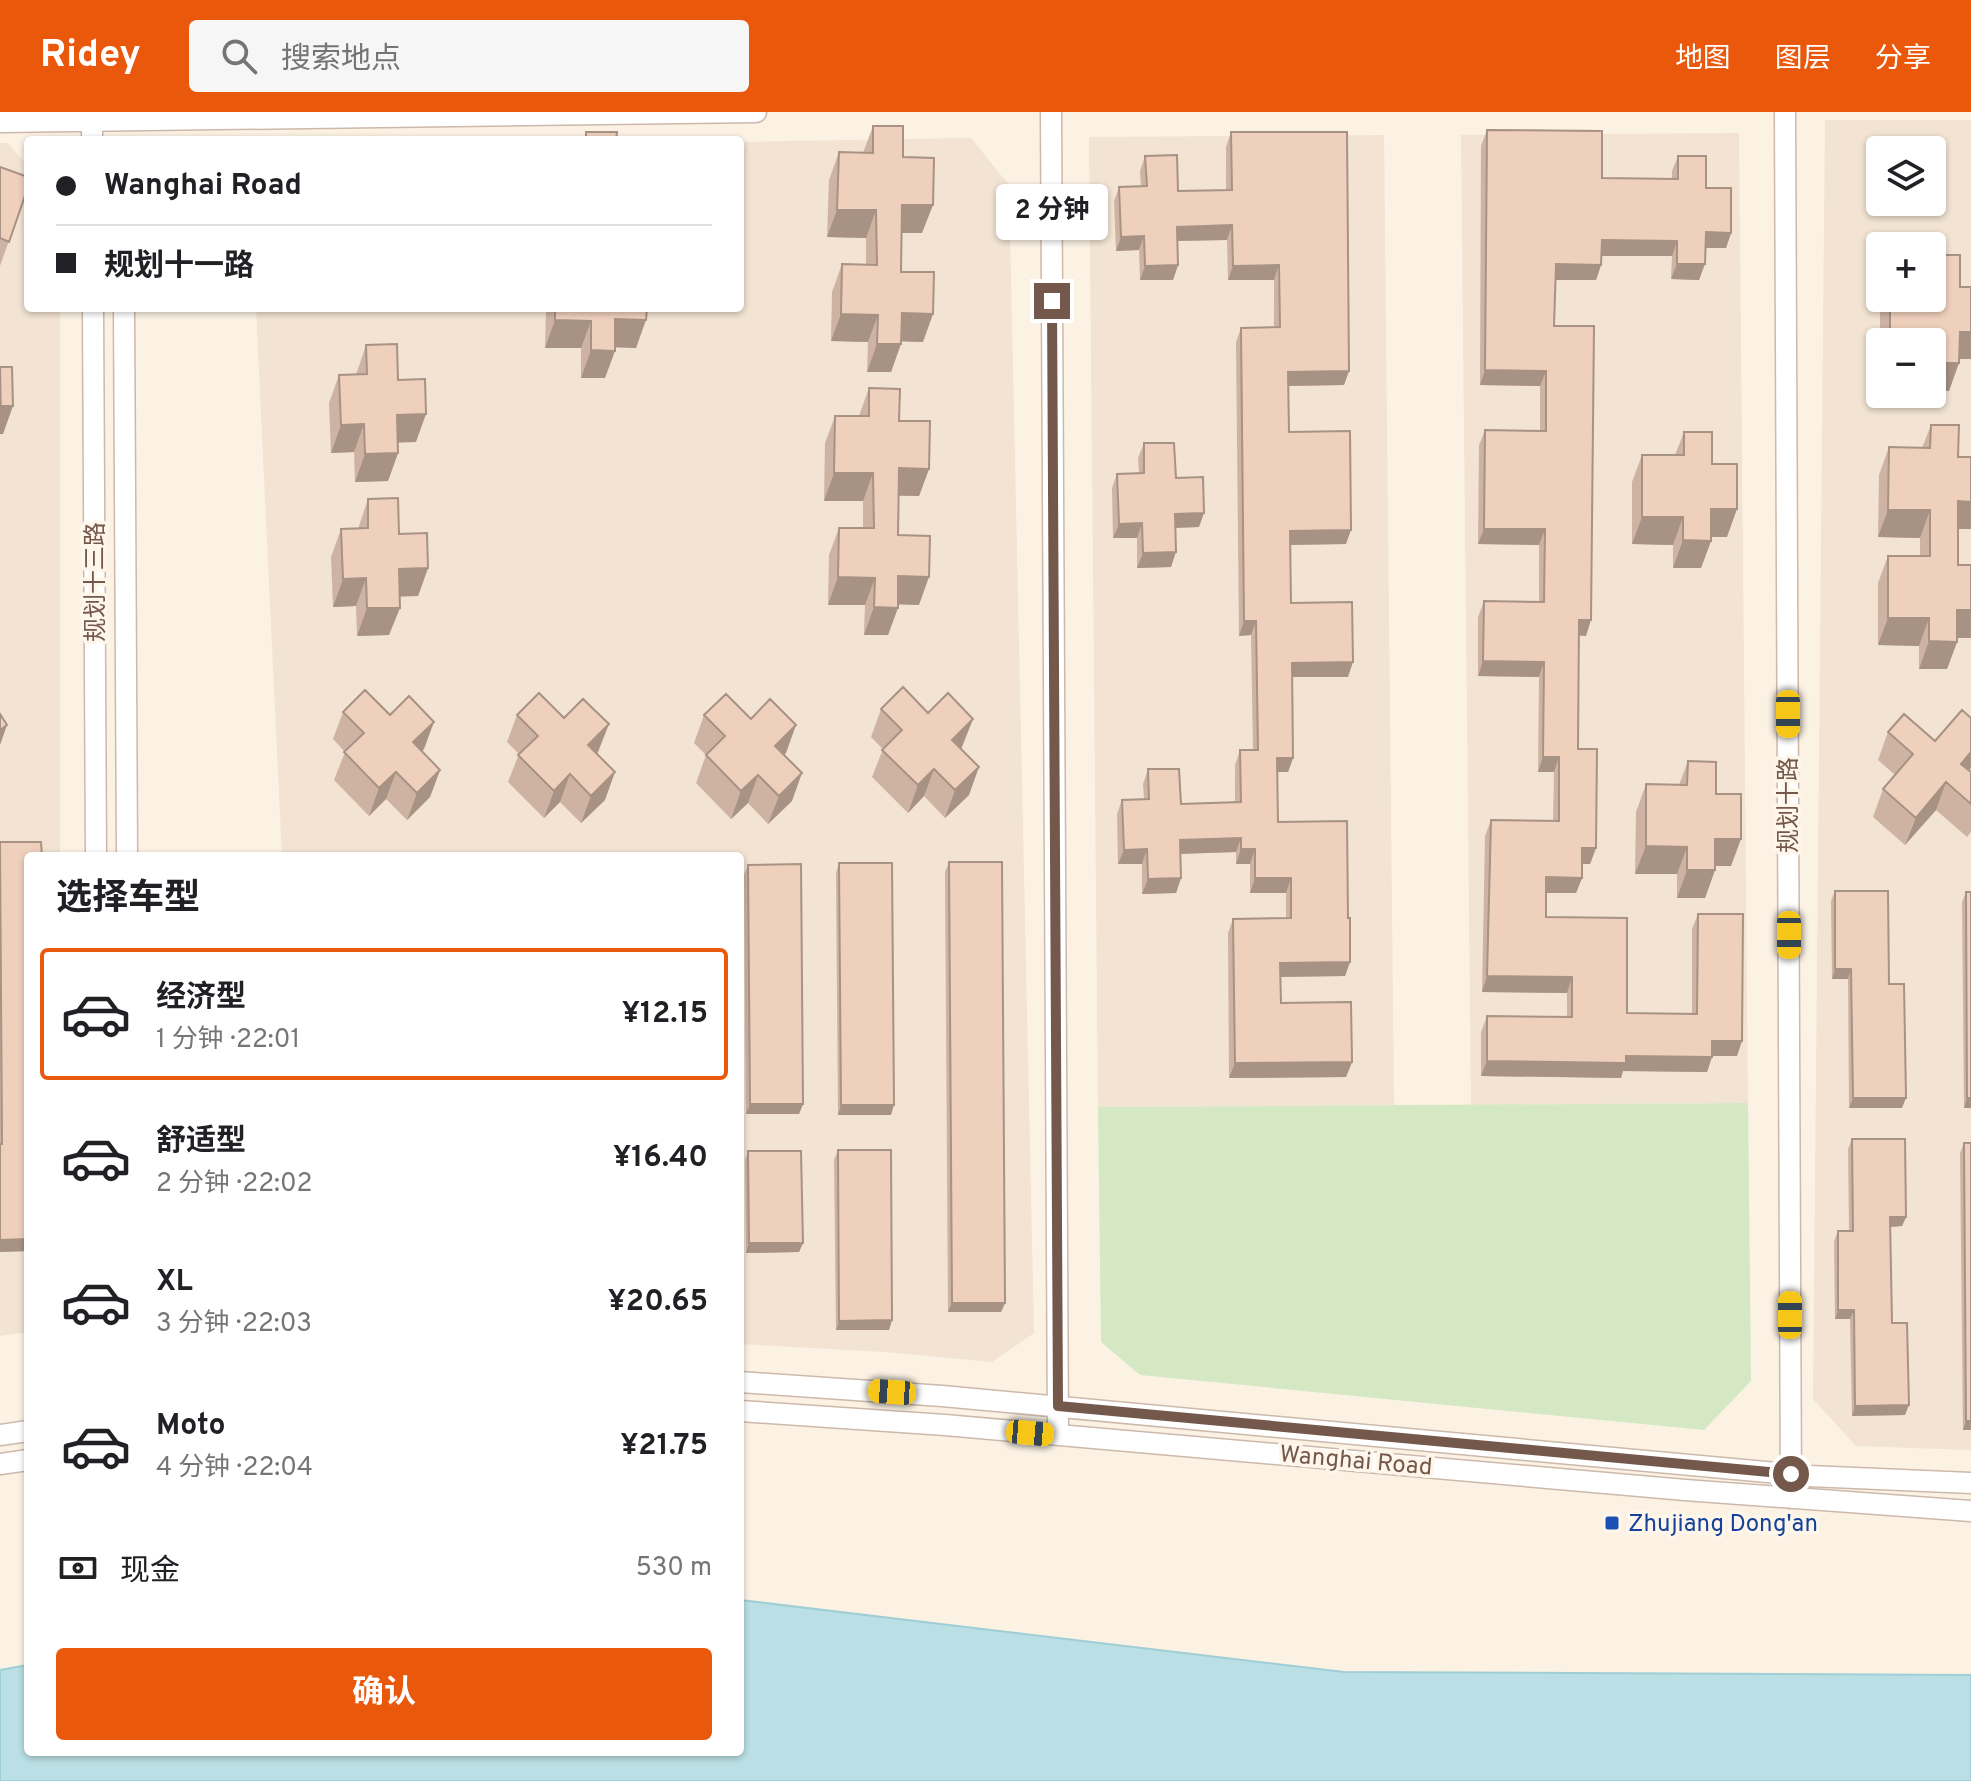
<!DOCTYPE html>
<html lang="zh">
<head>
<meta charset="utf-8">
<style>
  :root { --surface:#fff; --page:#f6f6f6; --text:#202124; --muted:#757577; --line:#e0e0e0; --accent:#ea580c }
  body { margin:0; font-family:Overpass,"Noto Sans SC",sans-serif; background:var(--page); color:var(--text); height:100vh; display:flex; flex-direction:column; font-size:30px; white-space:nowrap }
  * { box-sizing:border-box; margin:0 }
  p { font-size:26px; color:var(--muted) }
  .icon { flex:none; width:44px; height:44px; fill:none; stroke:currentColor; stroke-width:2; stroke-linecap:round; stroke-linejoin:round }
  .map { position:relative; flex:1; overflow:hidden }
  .panel { position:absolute; left:24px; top:740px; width:720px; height:904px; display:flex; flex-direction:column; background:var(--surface); border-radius:8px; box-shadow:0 2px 6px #0004 }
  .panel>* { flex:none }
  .guide { position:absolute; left:24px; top:24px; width:720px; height:176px; border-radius:8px; box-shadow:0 2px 6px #0004; display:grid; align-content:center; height:176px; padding:0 32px; background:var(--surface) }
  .buttons { position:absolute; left:1866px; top:24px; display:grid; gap:16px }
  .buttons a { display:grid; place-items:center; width:80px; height:80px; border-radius:8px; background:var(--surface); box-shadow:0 2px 6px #0004; font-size:40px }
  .end { position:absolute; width:36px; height:36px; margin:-18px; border:10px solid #73584b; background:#fff; box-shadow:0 0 0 4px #fff }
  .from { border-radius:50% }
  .bubble { position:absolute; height:56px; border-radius:8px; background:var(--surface); box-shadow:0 2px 6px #0004; font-size:26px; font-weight:700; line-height:56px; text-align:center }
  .car { position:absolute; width:24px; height:48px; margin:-24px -12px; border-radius:10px; box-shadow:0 0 6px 2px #0007; background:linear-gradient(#f5c518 24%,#345 0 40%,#f5c518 0 76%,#345 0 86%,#f5c518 0) }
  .guide b { display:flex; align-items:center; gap:28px; height:76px; font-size:30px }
  .guide b+b { border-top:2px solid var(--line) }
  .guide i { width:20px; height:20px; background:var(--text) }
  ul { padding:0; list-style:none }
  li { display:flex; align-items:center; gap:24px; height:132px; margin:0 16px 12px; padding:0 16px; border:4px solid transparent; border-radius:8px }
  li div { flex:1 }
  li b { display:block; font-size:30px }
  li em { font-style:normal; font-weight:700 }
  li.active { border-color:var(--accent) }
  li>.icon { width:72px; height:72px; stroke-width:1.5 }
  h2 { padding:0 32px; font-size:36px; line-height:96px }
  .pay { display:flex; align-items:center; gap:20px; height:88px; padding:0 32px; font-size:30px }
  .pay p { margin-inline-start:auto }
  .button { display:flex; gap:16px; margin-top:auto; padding:16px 32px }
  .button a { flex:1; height:92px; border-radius:8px; background:var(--accent); color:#fff; font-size:32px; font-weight:700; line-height:92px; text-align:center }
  header { display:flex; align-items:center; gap:48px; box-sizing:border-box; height:112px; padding:0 40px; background:var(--accent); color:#fff }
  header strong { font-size:38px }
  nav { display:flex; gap:44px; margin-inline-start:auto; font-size:28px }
  .search { width:560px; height:72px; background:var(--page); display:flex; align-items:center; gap:20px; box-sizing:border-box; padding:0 28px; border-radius:8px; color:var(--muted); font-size:30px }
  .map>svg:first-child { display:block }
  .residential { fill:#f2e3d3; fill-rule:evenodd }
  .green { fill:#d3e8c3 }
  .water { fill:#badfe4; stroke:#a0ced5; stroke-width:2 }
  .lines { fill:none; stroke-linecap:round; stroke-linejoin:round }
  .minor-casing { stroke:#ccb9ab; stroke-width:23 }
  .minor { stroke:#fff; stroke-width:20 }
  .wall { fill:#ceb3a3 }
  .shaded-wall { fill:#a79284 }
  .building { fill:#efd0bd; stroke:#a79284; stroke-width:2 }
  .route { stroke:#73584b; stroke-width:10 }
  .transit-dot { fill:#1a4fb4; stroke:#fef6ea; stroke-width:3 }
  .labels { text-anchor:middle; stroke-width:7; stroke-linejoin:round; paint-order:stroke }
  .street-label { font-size:24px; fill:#73584b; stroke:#fef6ea }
  .transit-label { font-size:24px; fill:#164399; stroke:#fef6ea; text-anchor:start }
</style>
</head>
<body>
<header>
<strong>Ridey</strong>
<div class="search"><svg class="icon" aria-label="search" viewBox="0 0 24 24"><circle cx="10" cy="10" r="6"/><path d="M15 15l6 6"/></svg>搜索地点</div>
<nav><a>地图</a><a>图层</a><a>分享</a></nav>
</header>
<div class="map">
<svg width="1971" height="1669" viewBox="0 0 1971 1669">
  <rect width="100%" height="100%" fill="#fbf2e4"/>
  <path class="residential" d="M1825 8H1971V1338L1856 1334 1813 1287ZM1880 38H1932V90H1880ZM1880 134H1932V186H1880ZM1880 230H1932V282H1880Z
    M1739 21 1748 991 1471 993 1461 23Z
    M1384 23 1394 993 1098 995 1089 25Z
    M971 26 1009 73 1034 1221 992 1250 885 1240 740 1232V744H282L256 196H740V30Z
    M0 31H8L28 54V196H60V744H28V1220L0 1224Z"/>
  <path class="green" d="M1748 991 1751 1269 1704 1318 1140 1263 1101 1230 1098 995Z"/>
  <path class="water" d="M740 1488 1344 1560 1971 1563V1669H0V1558L28 1553V1640H740Z"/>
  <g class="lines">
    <g class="minor-casing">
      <path id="minor" d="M92 0V28
        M1051 0 1058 1323
        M1785 0 1791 1386
        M0 10 756 0
        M93 196 96 744
        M124 196 127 744
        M740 1270 942 1284 1809 1364 1971 1371
        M740 1299 945 1313 1685 1378 1971 1399
        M0 1323 28 1319
        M0 1352 28 1348"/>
    </g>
    <use href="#minor" class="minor"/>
  </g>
  <path class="wall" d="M873 14 903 45 922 121H902L901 160 923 230 901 229 891 260H867L868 230 831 229 832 180 842 152 866 153V126L827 125 829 68 839 40 863 41Z
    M1487 18 1602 66 1672 67V59L1678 44 1706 76 1731 121 1726 136H1705L1699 168 1671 167 1672 144H1601V153L1596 168H1555L1554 214 1586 524 1579 523 1578 637 1596 736 1590 752H1582V766L1576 781H1546V805L1627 901 1692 902V817L1698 802 1737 944H1712L1707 960 1623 959 1621 966 1481 964V920L1487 904 1567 905V881L1482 880 1485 724 1491 708 1553 709 1554 660H1538L1539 565 1478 564V505L1484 489 1539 490V433L1478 432 1479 333 1485 318 1540 319V274L1480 273 1481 34Z
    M1231 20 1349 259 1344 273 1289 274V320L1346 432 1291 433V491L1348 565H1292L1293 646 1288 660H1277L1278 710 1348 806 1350 850 1345 864 1280 865 1281 891 1352 950 1346 965 1229 966 1228 821 1233 807 1286 806V781H1250V752H1236V740L1180 742 1181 766 1176 781 1142 782V752H1118L1117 702 1122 688 1144 687 1143 672 1148 657 1181 692 1235 691V653L1240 638H1253L1251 523 1239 524 1236 230 1241 216 1274 215V168H1228L1227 128 1177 129 1178 153 1173 168H1140L1139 138 1116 139 1114 89 1119 75 1141 74 1140 59 1145 44 1178 79 1226 78V35Z
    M0 55 28 75 0 154Z
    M1960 175 1971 247H1959L1949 279 1932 230H1880V255V193L1883 186H1890Z
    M546 196H647L636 236 615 235 605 266H581V236H545Z
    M366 233 398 268 416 330H398V341L388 369 355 370 354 340 331 341 329 291 339 263H356Z
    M869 276 899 309 929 357 919 384H899L898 423 919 493 898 492 888 523H864L865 493H828L829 443 839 416H863V389H824L825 331 835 304H859Z
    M1931 313 1958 417V453H1971V526H1957V530L1947 557H1919V534L1878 533V471L1888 444H1920V426L1878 425 1879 363 1889 335 1922 336Z
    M1684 320 1712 352 1727 425H1711V429L1701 456H1673V433L1632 432V370L1642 343H1675Z
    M1144 331 1176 366 1199 415 1175 416 1171 455 1137 456V426H1113L1112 376 1117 362 1139 361 1138 346Z
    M368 387 399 422 428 456 418 484H399L389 523 357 524 356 494 333 495 331 445 341 417H358Z
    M881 597 962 635 961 637 969 683 945 706 924 684 908 701 872 665 883 637 871 625Z
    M343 600 424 637 422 639 440 658 430 685 407 708 386 687 369 704 334 668 345 640 333 627Z
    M517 603 598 640 597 642 605 688 581 711 560 690 544 706 508 670 519 642 507 630Z
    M704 603 786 641 784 643 792 689 768 712 748 691 731 707 696 671 706 643 694 631Z
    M1971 606V656L1969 658 1971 660V720L1967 725 1936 698 1905 733 1873 705 1883 677 1895 663 1878 648 1888 620 1935 629Z
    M1688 649 1716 682 1731 754H1715V758L1705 786H1677V762H1635L1636 700 1646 672 1679 673Z
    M0 730 28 744V1139L0 1140Z
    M949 750 1005 1191 1001 1200H948L945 760Z
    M839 751 891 1003H838L836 761Z
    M748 753 803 992 799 1002H746L744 762Z
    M1835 779 1889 872 1902 996H1849L1848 867H1832L1831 789Z
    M1966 780H1971V996H1964L1962 790Z
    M1852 1027 1906 1105 1902 1114 1890 1115 1892 1211 1905 1303 1852 1304 1850 1207H1835L1834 1129 1838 1119H1849L1848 1037Z
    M1964 1031H1971V1318H1963L1960 1041Z
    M838 1038 892 1208 889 1218H836L834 1048Z
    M748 1039 803 1131 799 1140 746 1141 745 1048Z"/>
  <path class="shaded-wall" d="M902 93H933L922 121H892Z
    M837 98H876L866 126 827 125Z
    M1232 113 1227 128 1172 129 1177 115Z
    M1706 120 1731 121 1726 136H1700Z
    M1144 124 1139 138 1116 139 1121 125Z
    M1602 128 1677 129 1672 144H1596Z
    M1556 152 1601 153 1596 168H1550Z
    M1677 152H1705L1699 168 1671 167Z
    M1178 153 1173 168H1140L1145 154Z
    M1279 153 1274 168H1228L1233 154Z
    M902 201 933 202 923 230 892 229Z
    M841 202 878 203 868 230 831 229Z
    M615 207 646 208 636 236 605 235Z
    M555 208 591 209 581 236H545Z
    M1960 220H1971V247H1950Z
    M1890 227 1931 228 1930 230H1889Z
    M877 232H901L891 260H867Z
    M591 238 615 239 605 266H581Z
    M1932 251H1959L1949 279H1932Z
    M1485 258 1546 259 1540 274 1480 273Z
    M1349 259 1344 273 1283 274 1288 260Z
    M0 294H13L3 322H0Z
    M426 302 416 330 387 331 397 303Z
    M364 312 354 340 331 341 341 313Z
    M398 341 388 369 355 370 365 342Z
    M899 356 929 357 919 384 889 383Z
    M834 361H873L863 389H824Z
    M1958 389 1971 390V417H1948Z
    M1711 397H1737L1727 425H1701Z
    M1888 398H1930L1920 426 1878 425Z
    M1204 401 1199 415 1170 416 1175 402Z
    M1642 405H1683L1673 433 1632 432Z
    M1142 411 1137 426H1113L1119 412Z
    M1484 417H1545L1539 433 1478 432Z
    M1351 418 1346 432 1285 433 1290 419Z
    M1683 428 1711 429 1701 456H1673Z
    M1176 440 1171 455 1137 456 1143 441Z
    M428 456 418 484 389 485 399 457Z
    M898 464 929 465 919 493 888 492Z
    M838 465 875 466 865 493H828Z
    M366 466 356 494 333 495 343 467Z
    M874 495 898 496 888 523H864Z
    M367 496H400L389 523 357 524Z
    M1957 498H1971V526H1947Z
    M1888 506H1929L1919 534 1878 533Z
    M1579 508H1591L1586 524 1574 523Z
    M1244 509H1256L1251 523 1239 524Z
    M1929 529 1957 530 1947 557H1919Z
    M1483 549 1544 550 1539 565 1478 564Z
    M1353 550 1348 565H1287L1292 551Z
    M973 607 962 635 942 655 952 628Z
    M434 610 424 637 403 658 413 630Z
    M609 612 598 640 578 661 588 633Z
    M7 613 0 633V618Z
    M796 613 786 641 765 661 775 634Z
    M1971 640V656L1954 677 1961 652Z
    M1543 645H1559L1554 660H1538Z
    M1277 646H1293L1288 660H1272Z
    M979 655 969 683 945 706 955 678Z
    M934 657 924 684 908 701 918 673Z
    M440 658 430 685 407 708 417 681Z
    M396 660 386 687 369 704 379 676Z
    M615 660 605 688 581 711 591 684Z
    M802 661 792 689 768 712 779 684Z
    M570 662 560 690 544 706 554 679Z
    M758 663 748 691 731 707 741 679Z
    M1946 670 1936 698 1905 733 1916 706Z
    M1241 726 1236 740 1174 742 1180 728Z
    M1715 727H1741L1731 754H1705Z
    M1646 734 1687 735 1677 762H1635Z
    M1582 736H1596L1590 752H1576Z
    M1147 737 1142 752H1118L1124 738Z
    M1241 737H1255L1250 752H1236Z
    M1687 758H1715L1705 786H1677Z
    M1546 765 1582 766 1576 781H1540Z
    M1181 766 1176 781 1142 782 1148 767Z
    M1255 766H1291L1286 781H1250Z
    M1350 850 1345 864 1275 865 1280 851Z
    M1835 857H1851L1848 867H1832Z
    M1487 864 1572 865 1567 881 1482 880Z
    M1712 929H1742L1737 944H1707Z
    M1626 944 1712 945 1707 960 1623 959 1621 966 1481 964 1487 949Z
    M1352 950 1346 965 1229 966 1235 951Z
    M1853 986H1906L1902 996H1849Z
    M1967 986H1971V996H1964Z
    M750 992H803L799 1002H746Z
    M841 993H894L891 1003H838Z
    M1890 1105H1906L1902 1114 1887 1115Z
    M28 1127V1139L0 1140V1128Z
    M749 1131H803L799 1140 746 1141Z
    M952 1191H1005L1001 1200H948Z
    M1838 1198H1854L1850 1207H1835Z
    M892 1208 889 1218H836L839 1209Z
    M1909 1293 1905 1303 1852 1304 1855 1294Z
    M1966 1309H1971V1318H1963Z"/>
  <path class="building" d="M873 14H903V45L934 46 933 93H902L901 160H934L933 202 902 201 901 232H877L878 203 841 202 842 152 877 153 876 98H837L839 40 873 41Z
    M1487 18 1602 19V66L1678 67V44H1706V76H1731V121L1706 120 1705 152H1677V129L1602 128 1601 153 1556 152 1554 214H1594L1591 508H1579L1578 637H1597L1596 736H1582V766L1546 765V805L1627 806V901L1697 902 1698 802H1743L1742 929H1712V945L1626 944V951L1487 949V904L1572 905V865L1487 864 1491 708 1559 709V645H1543L1544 550 1483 549 1484 489 1544 490 1545 417H1484L1485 318 1546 319V259L1485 258Z
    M586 20H617L616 28H586Z
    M1231 20H1347L1349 259 1288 260 1289 320 1350 319 1351 418 1290 419 1291 491 1352 490 1353 550 1292 551 1293 646H1277L1278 710 1347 709 1348 806H1350V850L1280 851 1281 891 1351 890 1352 950 1235 951 1233 807 1291 806V766H1255V737H1241V726L1180 728 1181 766 1148 767 1147 737 1124 738 1122 688 1149 687 1148 657H1179L1181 692 1241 690 1240 638H1258L1256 509H1244L1241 216 1280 215 1279 153 1233 154 1232 113 1177 115 1178 153 1145 154 1144 124 1121 125 1119 75 1147 74 1145 44 1177 43 1178 79 1232 78Z
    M0 55 28 65V75L9 130 0 126Z
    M1932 143H1960V175H1971V220H1960L1959 251H1932L1931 228 1890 227V186H1932Z
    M555 196H647L646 208 615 207V239L591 238V209L555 208Z
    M397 232 398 268 425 267 426 302 397 303 398 341 365 342 364 312 341 313 339 263 367 262 366 233Z
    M0 255H12L13 294H0L1 308Z
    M869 276 900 277 899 309H930L929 357 899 356 898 423 930 424 929 465 898 464V496L874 495 875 466 838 465 839 416H874L873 361H834L835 304H869Z
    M1931 313H1959L1958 345H1971V390L1958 389V453H1971V498H1957V530L1929 529V506H1888V444H1930V398H1888L1889 335 1930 336Z
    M1684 320H1712V352H1737V397H1711V429L1683 428V405H1642V343H1684Z
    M1144 331H1174L1176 366 1203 365 1204 401 1175 402 1176 440 1143 441 1142 411 1119 412 1117 362 1144 361Z
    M398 386 399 422 427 421 428 456 399 457 400 496H367L366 466 343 467 341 417 368 416V387Z
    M903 575 928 601 948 581 973 607 952 628 979 655 955 678 934 657 918 673 882 638 902 618 881 597Z
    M365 578 390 603 409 584 434 610 413 630 440 658 417 681 396 660 379 676 344 640 364 621 343 600Z
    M539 581 564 606 583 587 609 612 588 633 615 660 591 684 570 662 554 679 518 643 538 624 517 603Z
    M726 582 751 607 770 587 796 613 775 634 802 661 779 684 758 663 741 679 706 643 725 624 704 603Z
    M1962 598 1971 606V640L1961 652 1971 660V692L1946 670 1916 706 1883 677 1913 642 1888 620 1904 602 1935 629Z
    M0 602 7 613 0 618Z
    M1688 649 1716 650V682H1741V727H1715V758H1687V735L1646 734V672L1687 673Z
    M0 730H41L42 744H28V1127L0 1128V1032H2Z
    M949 750H1002L1005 1191H952Z
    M839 751H892L894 993H841Z
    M801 752 803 992H750L748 753Z
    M1835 779H1888L1889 872H1904L1906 986H1853L1851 857H1835Z
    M1966 780H1971V986H1967Z
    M1852 1027H1905L1906 1105H1890L1892 1211H1907L1909 1293 1855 1294 1854 1198H1838V1119H1853Z
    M1964 1031H1971V1309H1966Z
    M838 1038H891L892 1208 839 1209Z
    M748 1039H801L803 1131H749Z"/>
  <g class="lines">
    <path class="route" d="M1052 189 1058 1294 1791 1362"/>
  </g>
  <rect class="transit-dot" x="1604" y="1403" width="16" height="16" rx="4"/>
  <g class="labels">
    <g class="street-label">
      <text transform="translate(95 470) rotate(-90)" y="8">规划十三路</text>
      <text transform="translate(1788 693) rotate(-90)" y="8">规划十路</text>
      <text transform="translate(1356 1348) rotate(5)" y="8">Wanghai Road</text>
    </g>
    <g class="transit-label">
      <text x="1628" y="1419">Zhujiang Dong'an</text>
    </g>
  </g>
</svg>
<div class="buttons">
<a><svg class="icon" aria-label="layers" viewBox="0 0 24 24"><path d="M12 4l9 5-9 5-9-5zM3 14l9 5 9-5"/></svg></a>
<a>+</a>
<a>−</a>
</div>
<i class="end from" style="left:1791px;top:1362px"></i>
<i class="end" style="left:1052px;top:189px"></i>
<div class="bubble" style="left:996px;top:72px;width:112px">2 分钟</div>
<i class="car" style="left:1788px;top:602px;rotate:180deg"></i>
<i class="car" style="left:1789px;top:823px;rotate:180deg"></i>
<i class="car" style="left:1790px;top:1203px;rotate:0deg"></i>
<i class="car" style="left:892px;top:1280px;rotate:274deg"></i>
<i class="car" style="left:1030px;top:1321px;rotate:95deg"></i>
<div class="guide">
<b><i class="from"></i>Wanghai Road</b>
<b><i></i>规划十一路</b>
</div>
<section class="panel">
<h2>选择车型</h2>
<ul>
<li class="active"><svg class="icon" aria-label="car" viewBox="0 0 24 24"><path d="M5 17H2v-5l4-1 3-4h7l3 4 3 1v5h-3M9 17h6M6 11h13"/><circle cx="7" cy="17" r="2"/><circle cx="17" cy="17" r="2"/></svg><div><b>经济型</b><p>1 分钟 · 22:01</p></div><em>¥12.15</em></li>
<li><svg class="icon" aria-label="car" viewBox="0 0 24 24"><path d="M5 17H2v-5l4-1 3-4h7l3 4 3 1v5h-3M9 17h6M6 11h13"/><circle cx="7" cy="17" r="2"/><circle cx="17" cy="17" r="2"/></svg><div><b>舒适型</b><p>2 分钟 · 22:02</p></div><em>¥16.40</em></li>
<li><svg class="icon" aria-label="car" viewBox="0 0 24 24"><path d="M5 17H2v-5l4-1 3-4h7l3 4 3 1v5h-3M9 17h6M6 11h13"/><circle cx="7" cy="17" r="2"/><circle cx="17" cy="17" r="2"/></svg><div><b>XL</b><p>3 分钟 · 22:03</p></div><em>¥20.65</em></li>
<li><svg class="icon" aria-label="car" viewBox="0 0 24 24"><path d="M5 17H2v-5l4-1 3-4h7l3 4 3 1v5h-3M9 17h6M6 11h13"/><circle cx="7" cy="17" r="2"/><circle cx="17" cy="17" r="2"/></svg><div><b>Moto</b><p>4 分钟 · 22:04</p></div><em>¥21.75</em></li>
</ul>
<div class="pay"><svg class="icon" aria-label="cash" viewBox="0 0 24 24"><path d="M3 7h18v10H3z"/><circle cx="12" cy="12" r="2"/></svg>现金<p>530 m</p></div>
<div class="button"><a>确认</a></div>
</section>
</div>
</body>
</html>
